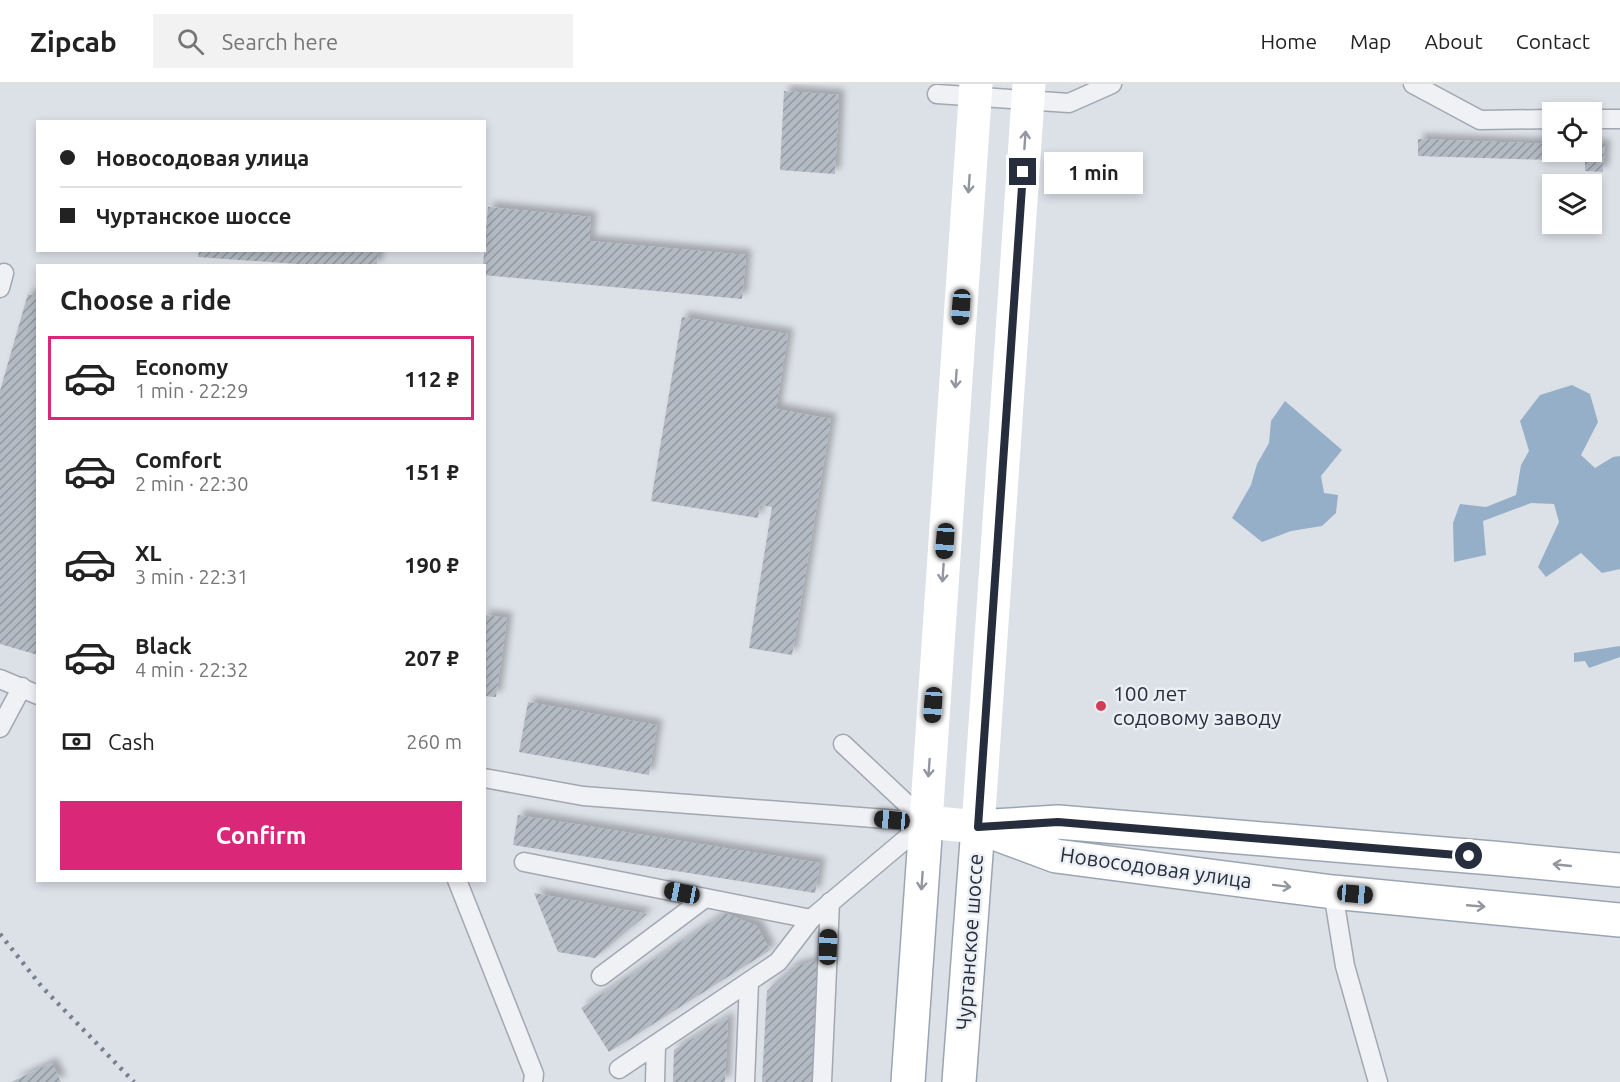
<!DOCTYPE html>
<html lang="en">
<head>
<meta charset="utf-8">
<style>
  :root { --surface:#fff; --page:#f2f2f2; --text:#222; --muted:#767676; --line:#e0e0e0; --accent:#db2777 }
  body { margin:0; font-family:Ubuntu,sans-serif; background:var(--page); color:var(--text); height:100vh; display:flex; flex-direction:column; font-size:22px; white-space:nowrap }
  * { box-sizing:border-box; margin:0 }
  p { font-size:20px; color:var(--muted) }
  .icon { flex:none; width:33px; height:33px; fill:none; stroke:currentColor; stroke-width:2; stroke-linecap:round; stroke-linejoin:round }
  .map { position:relative; flex:1; overflow:hidden }
  .panel { position:absolute; left:36px; top:180px; width:450px; height:618px; display:flex; flex-direction:column; background:var(--surface); border-radius:0px; box-shadow:0 3px 9px #0003 }
  .panel>* { flex:none }
  .hud { position:absolute; left:36px; top:36px; width:450px; height:132px; border-radius:0px; box-shadow:0 3px 9px #0003; display:grid; align-content:center; height:132px; padding:0 24px; background:var(--surface) }
  .fabs { position:absolute; left:1542px; top:18px; display:grid; gap:12px }
  .fabs a { display:grid; place-items:center; width:60px; height:60px; border-radius:0px; background:var(--surface); box-shadow:0 3px 9px #0003; font-size:30px }
  .end { position:absolute; width:27px; height:27px; margin:-14px; border:8px solid #262e3d; background:#fff; box-shadow:0 0 0 3px #fff }
  .from { border-radius:50% }
  .bubble { position:absolute; height:42px; border-radius:0px; background:var(--surface); box-shadow:0 3px 9px #0003; font-size:20px; font-weight:700; line-height:42px; text-align:center }
  .car { position:absolute; width:18px; height:36px; margin:-18px -9px; border-radius:8px; box-shadow:0 0 4px 2px #0007; background:linear-gradient(#222 24%,#8ab4d8 0 40%,#222 0 76%,#8ab4d8 0 86%,#222 0) }
  .hud b { display:flex; align-items:center; gap:21px; height:57px; font-size:22px }
  .hud b+b { border-top:2px solid var(--line) }
  .hud i { width:15px; height:15px; background:var(--text) }
  ul { padding:0; list-style:none }
  li { display:flex; align-items:center; gap:18px; height:84px; margin:0 12px 9px; padding:0 12px; border:3px solid transparent; border-radius:0px }
  li div { flex:1 }
  li b { display:block; font-size:22px }
  li em { font-style:normal; font-weight:700 }
  li.on { border-color:var(--accent) }
  li>.icon { width:54px; height:54px; stroke-width:1.5 }
  h2 { padding:0 24px; font-size:27px; line-height:72px }
  .pay { display:flex; align-items:center; gap:15px; height:66px; padding:0 24px; font-size:22px }
  .pay p { margin-inline-start:auto }
  .primary-button { display:flex; gap:12px; margin-top:auto; padding:12px 24px }
  .primary-button a { flex:1; height:69px; border-radius:0px; background:var(--accent); color:#fff; font-size:24px; font-weight:700; line-height:69px; text-align:center }
  header { display:flex; align-items:center; gap:36px; box-sizing:border-box; height:84px; padding:0 30px; background:var(--surface); border-bottom:2px solid var(--line) }
  header strong { font-size:28px }
  nav { display:flex; gap:33px; margin-inline-start:auto; font-size:21px }
  .search { width:420px; height:54px; background:var(--page); display:flex; align-items:center; gap:15px; box-sizing:border-box; padding:0 21px; border-radius:0px; color:var(--muted); font-size:22px }
  .map>svg:first-child { display:block }
  .water { fill:#96afc8 }
  .building { fill:url(#building-hatch); filter:url(#shadow) }
  .lines { fill:none; stroke-linecap:round; stroke-linejoin:round }
  .lane-casing { stroke:#a2a7b1; stroke-width:21 }
  .primary-casing { stroke:#9ba5b2; stroke-width:36 }
  .lane { stroke:#eff1f5; stroke-width:18 }
  .secondary { stroke:#fff; stroke-width:33 }
  .primary { stroke:#fff; stroke-width:33 }
  .rail { stroke:#758090; stroke-width:4.5; stroke-dasharray:3 6; stroke-linecap:butt }
  .oneway { stroke:#92969e }
  .route { stroke:#262e3d; stroke-width:8 }
  .poi-dot { fill:#d03d55; stroke:#ebeff4; stroke-width:2 }
  .labels { text-anchor:middle; stroke-width:5; stroke-linejoin:round; paint-order:stroke }
  .poi-label { font-size:21px; fill:#262e3d; stroke:#ebeff4; text-anchor:start }
  .street-label { font-size:21px; fill:#262e3d; stroke:#ebeff4 }
</style>
</head>
<body>
<header>
<strong>Zipcab</strong>
<div class="search"><svg class="icon" aria-label="search" viewBox="0 0 24 24"><circle cx="10" cy="10" r="6"/><path d="M15 15l6 6"/></svg>Search here</div>
<nav><a>Home</a><a>Map</a><a>About</a><a>Contact</a></nav>
</header>
<div class="map">
<svg width="1620" height="998" viewBox="0 0 1620 998">
  <defs>
    <pattern id="building-hatch" width="6" height="6" patternUnits="userSpaceOnUse" patternTransform="scale(1.5)"><rect width="6" height="6" fill="#b3bac3"/><path d="M-1 1l2-2M0 6l6-6M5 7l2-2" fill="none" stroke="#9198a0"/></pattern>
    <filter id="shadow"><feDropShadow dx="5.5" dy="-5.5" stdDeviation="3" flood-color="#0004"/></filter>
  </defs>
  <rect width="100%" height="100%" fill="#dce0e7"/>
  <path class="water" d="M1572 301 1590 310 1598 338 1581 371 1595 384 1613 373 1620 372V485L1602 489 1581 469 1546 493 1538 483 1559 438 1554 420 1531 419 1483 437 1486 471 1454 478 1453 439 1460 420 1486 423 1516 411 1521 381 1529 367 1520 337 1540 311Z
    M1285 317 1342 366 1321 392 1324 409 1338 411 1336 429 1322 442 1291 447 1262 458 1232 434 1251 401 1257 380 1269 359 1271 337Z
    M1620 562V573L1589 584 1585 577 1574 578V569Z"/>
  <path class="building" d="M784 7 839 11 835 90 780 86Z
    M1418 55 1552 60V68H1592V61H1605L1603 88 1585 87V77L1418 72Z
    M488 123 591 133 589 157 746 171 742 215 484 191V182H483Z
    M199 166H378L377 182H326L198 173Z
    M28 210 38 213V571L0 560V307Z
    M682 233 788 250 776 325 831 335 792 571 749 564 772 423 760 421 758 434 651 417Z
    M484 531 507 534 496 613 484 612Z
    M528 618 657 641 649 691 519 668Z
    M518 731 820 779 815 809 513 761Z
    M534 809 647 830 595 874 558 868Z
    M725 829 757 842 770 866 609 968 581 924Z
    M819 876 813 998H762L767 907 793 883Z
    M728 933 725 998H673L674 966Z
    M52 979 61 998H11Z"/>
  <g class="lines">
    <g class="lane-casing">
      <path id="lane" d="M1413 0 1480 36 1552 35
        M937 10 1069 19 1112 0
        M1592 35H1620
        M0 204 4 189
        M0 595 38 611
        M0 644 22 603
        M843 660 926 738
        M484 694 583 712 926 738
        M524 778 811 835 926 738
        M457 796 534 990 533 998
        M1333 808 1345 882 1378 998
        M601 892 705 814
        M619 985 778 878 811 835
        M655 998 656 961
        M745 998 749 898
        M822 998 830 818"/>
    </g>
    <g class="primary-casing">
      <path id="primary" d="M992 742 1058 738 1492 774 1620 786
        M978 743 1056 772 1333 808 1620 836
        M908 998 926 738
        M959 998 978 743"/>
    </g>
    <use href="#lane" class="lane"/>
    <path class="secondary" d="M976 0 926 738 978 743 1029 0"/>
    <use href="#primary" class="primary"/>
    <path class="rail" d="M0 850 42 903 134 998"/>
  </g>
  <defs><path id="oneway-shaft" d="M-6 0H5M1.5-3L5.5 0L1.5 3" fill="none" stroke-width="1.6" stroke-linecap="round" stroke-linejoin="round" transform="scale(1.5)"/></defs>
  <g class="oneway">
    <use href="#oneway-shaft" transform="translate(1025 56) rotate(-86)"/>
    <use href="#oneway-shaft" transform="translate(969 100) rotate(94)"/>
    <use href="#oneway-shaft" transform="translate(956 295) rotate(94)"/>
    <use href="#oneway-shaft" transform="translate(943 489) rotate(94)"/>
    <use href="#oneway-shaft" transform="translate(929 684) rotate(94)"/>
    <use href="#oneway-shaft" transform="translate(1562 781) rotate(-174)"/>
    <use href="#oneway-shaft" transform="translate(922 797) rotate(94)"/>
    <use href="#oneway-shaft" transform="translate(1282 802) rotate(7)"/>
    <use href="#oneway-shaft" transform="translate(1476 822) rotate(5)"/>
  </g>
  <g class="lines">
    <path class="route" d="M1023 88 978 743 1058 738 1469 772"/>
  </g>
  <circle class="poi-dot" cx="1101" cy="622" r="6"/>
  <g class="labels">
    <g class="poi-label">
      <text x="1113" y="617">100 лет<tspan x="1113" dy="24">содовому заводу</tspan></text>
    </g>
    <g class="street-label">
      <text transform="translate(1156 784) rotate(8)" y="7">Новосодовая улица</text>
      <text transform="translate(970 858) rotate(-86)" y="7">Чуртанское шоссе</text>
    </g>
  </g>
</svg>
<div class="fabs">
<a><svg class="icon" aria-label="locate" viewBox="0 0 24 24"><circle cx="12" cy="12" r="6"/><path d="M12 2v4M12 18v4M2 12h4M18 12h4"/></svg></a>
<a><svg class="icon" aria-label="layers" viewBox="0 0 24 24"><path d="M12 4l9 5-9 5-9-5zM3 14l9 5 9-5"/></svg></a>
</div>
<i class="end from" style="left:1469px;top:772px"></i>
<i class="end" style="left:1023px;top:88px"></i>
<div class="bubble" style="left:1044px;top:68px;width:99px">1 min</div>
<i class="car" style="left:961px;top:223px;rotate:184deg"></i>
<i class="car" style="left:945px;top:457px;rotate:184deg"></i>
<i class="car" style="left:933px;top:621px;rotate:184deg"></i>
<i class="car" style="left:892px;top:736px;rotate:275deg"></i>
<i class="car" style="left:682px;top:809px;rotate:281deg"></i>
<i class="car" style="left:1355px;top:810px;rotate:95deg"></i>
<i class="car" style="left:828px;top:863px;rotate:2deg"></i>
<div class="hud">
<b><i class="from"></i>Новосодовая улица</b>
<b><i></i>Чуртанское шоссе</b>
</div>
<section class="panel">
<h2>Choose a ride</h2>
<ul>
<li class="on"><svg class="icon" aria-label="car" viewBox="0 0 24 24"><path d="M5 17H2v-5l4-1 3-4h7l3 4 3 1v5h-3M9 17h6M6 11h13"/><circle cx="7" cy="17" r="2"/><circle cx="17" cy="17" r="2"/></svg><div><b>Economy</b><p>1 min · 22:29</p></div><em>112 ₽</em></li>
<li><svg class="icon" aria-label="car" viewBox="0 0 24 24"><path d="M5 17H2v-5l4-1 3-4h7l3 4 3 1v5h-3M9 17h6M6 11h13"/><circle cx="7" cy="17" r="2"/><circle cx="17" cy="17" r="2"/></svg><div><b>Comfort</b><p>2 min · 22:30</p></div><em>151 ₽</em></li>
<li><svg class="icon" aria-label="car" viewBox="0 0 24 24"><path d="M5 17H2v-5l4-1 3-4h7l3 4 3 1v5h-3M9 17h6M6 11h13"/><circle cx="7" cy="17" r="2"/><circle cx="17" cy="17" r="2"/></svg><div><b>XL</b><p>3 min · 22:31</p></div><em>190 ₽</em></li>
<li><svg class="icon" aria-label="car" viewBox="0 0 24 24"><path d="M5 17H2v-5l4-1 3-4h7l3 4 3 1v5h-3M9 17h6M6 11h13"/><circle cx="7" cy="17" r="2"/><circle cx="17" cy="17" r="2"/></svg><div><b>Black</b><p>4 min · 22:32</p></div><em>207 ₽</em></li>
</ul>
<div class="pay"><svg class="icon" aria-label="cash" viewBox="0 0 24 24"><path d="M3 7h18v10H3z"/><circle cx="12" cy="12" r="2"/></svg>Cash<p>260 m</p></div>
<div class="primary-button"><a>Confirm</a></div>
</section>
</div>
</body>
</html>
